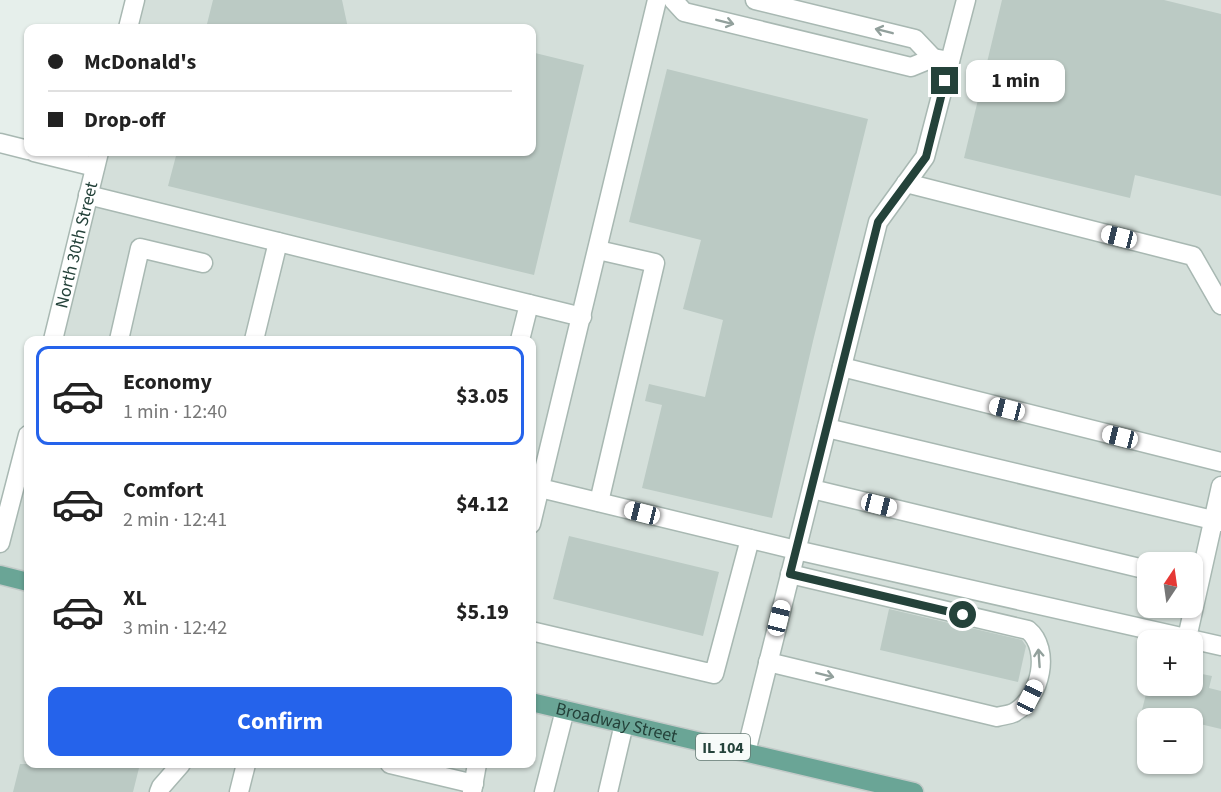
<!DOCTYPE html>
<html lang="en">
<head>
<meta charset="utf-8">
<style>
  :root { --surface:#fff; --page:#f6f6f6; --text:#222; --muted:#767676; --line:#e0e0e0; --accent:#2563eb }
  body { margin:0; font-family:"Source Sans 3",sans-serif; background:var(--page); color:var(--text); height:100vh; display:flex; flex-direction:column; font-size:22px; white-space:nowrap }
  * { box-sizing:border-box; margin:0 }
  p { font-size:20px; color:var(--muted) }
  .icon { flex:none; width:33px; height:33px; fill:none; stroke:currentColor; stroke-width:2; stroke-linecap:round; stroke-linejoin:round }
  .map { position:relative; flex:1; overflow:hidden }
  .details { position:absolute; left:24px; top:336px; width:512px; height:432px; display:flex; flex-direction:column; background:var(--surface); border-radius:12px; box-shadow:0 2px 4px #0004 }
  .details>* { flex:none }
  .banner { position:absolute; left:24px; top:24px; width:512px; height:132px; border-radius:12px; box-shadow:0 2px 4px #0004; display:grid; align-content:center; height:132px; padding:0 24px; background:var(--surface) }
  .needle { width:39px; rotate:13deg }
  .tools { position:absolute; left:1137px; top:552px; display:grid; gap:12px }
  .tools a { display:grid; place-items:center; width:66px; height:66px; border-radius:12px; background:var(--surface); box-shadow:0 2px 4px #0004; font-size:30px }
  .end { position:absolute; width:27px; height:27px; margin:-14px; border:8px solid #24423a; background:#fff; box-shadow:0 0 0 3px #fff }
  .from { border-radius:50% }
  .bubble { position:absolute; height:42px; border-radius:12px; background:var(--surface); box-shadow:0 2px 4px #0004; font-size:20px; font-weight:700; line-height:42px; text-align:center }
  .car { position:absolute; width:18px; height:36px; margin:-18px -9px; border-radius:8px; box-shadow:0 0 4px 2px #0007; background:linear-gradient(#fff 24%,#345 0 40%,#fff 0 76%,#345 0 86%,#fff 0) }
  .banner b { display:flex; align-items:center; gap:21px; height:57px; font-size:22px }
  .banner b+b { border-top:2px solid var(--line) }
  .banner i { width:15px; height:15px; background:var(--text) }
  ul { padding:10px 0 0; list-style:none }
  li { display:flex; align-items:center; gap:18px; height:99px; margin:0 12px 9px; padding:0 12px; border:3px solid transparent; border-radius:12px }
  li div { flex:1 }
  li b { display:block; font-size:22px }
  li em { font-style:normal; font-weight:700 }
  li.active { border-color:var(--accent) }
  li>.icon { width:54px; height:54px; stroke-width:1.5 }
  .button { display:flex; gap:12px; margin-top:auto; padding:12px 24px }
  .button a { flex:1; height:69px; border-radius:12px; background:var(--accent); color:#fff; font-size:24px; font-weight:700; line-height:69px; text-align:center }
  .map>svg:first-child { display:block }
  .built { fill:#d4dfda; fill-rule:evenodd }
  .building { fill:#bbcac4 }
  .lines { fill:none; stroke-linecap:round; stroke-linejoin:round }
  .minor-casing { stroke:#a8b8b2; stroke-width:21 }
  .major-casing { stroke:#c2cac8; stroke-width:21 }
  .minor { stroke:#fff; stroke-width:18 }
  .major { stroke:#6aa596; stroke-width:18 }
  .oneway { stroke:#92a09c }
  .route { stroke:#24423a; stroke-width:8 }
  .labels { text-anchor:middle; stroke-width:4.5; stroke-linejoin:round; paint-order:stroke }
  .shield { fill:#f7fbf9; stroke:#637a73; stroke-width:1.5 }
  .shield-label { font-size:16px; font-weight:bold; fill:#24423a }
  .street-label { font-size:18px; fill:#24423a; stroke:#f7fbf9 }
</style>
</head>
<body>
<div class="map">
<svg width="1221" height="792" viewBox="0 0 1221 792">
  <rect width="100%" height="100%" fill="#e6efeb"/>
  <path class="built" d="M135 0H1221V792H0V542L28 430V764H531V340H51L99 152H531V28H128ZM1148 562H1192V608H1148ZM1148 640H1192V686H1148ZM1148 718H1192V764H1148Z"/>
  <path class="building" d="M213 0H342L348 28H206Z
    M1002 0H1164L1221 14V196L1135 175 1130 198 964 158Z
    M531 52 584 65 534 275 168 186 177 152H531Z
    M667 69 868 119 813 341 772 518 642 488 662 405 645 401 649 384 705 397 723 320 683 309 701 240 629 222Z
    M569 536 719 572 703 636 553 599Z
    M889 609 1022 640 1026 646 1018 682 880 650Z
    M1192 672 1212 676 1209 688 1221 691V729L1200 724 1199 727 1192 726V718H1140L1148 686H1192Z
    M20 764H140L133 792H13Z"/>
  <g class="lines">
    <g class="minor-casing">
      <g id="minor">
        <path d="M673 0 684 12 911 67 933 58 950 61"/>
        <path d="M755 0 915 39 933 58"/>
        <path d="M128 28 135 0"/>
        <path d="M0 143 28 150"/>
        <path d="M34 152 95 167"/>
        <path d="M906 183 1193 256 1221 305"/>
        <path d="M88 195 582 317"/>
        <path d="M598 250 655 263 599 502"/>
        <path id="s1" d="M53 340 99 152"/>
        <path d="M119 340 140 248 203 263"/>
        <path d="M254 340 278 242"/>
        <path d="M520 340 529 304"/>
        <path d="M842 367 1221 462"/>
        <path d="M827 428 1221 522"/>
        <path d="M540 488 796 550 1221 646"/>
        <path d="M812 489 1148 570"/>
        <path d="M531 524 657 0"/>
        <path d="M0 543 28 435"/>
        <path d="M531 631 714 674 750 539"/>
        <path d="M1187 638 1221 486"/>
        <path d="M768 662 997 717C1003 715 1011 715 1015 712 1041 697 1051 649 1028 630L790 574"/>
        <path d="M746 752 878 222 925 157 966 0"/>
        <path d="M390 764 474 784"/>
        <path d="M159 792 161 787 181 764"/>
        <path d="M239 792 246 764"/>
        <path d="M472 792 477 764"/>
        <path d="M544 792 565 710"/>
        <path d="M608 792 624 724"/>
      </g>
    </g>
    <g class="major-casing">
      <g id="major">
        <path d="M0 575 28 582"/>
        <path id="s2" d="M531 702 914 792"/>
      </g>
    </g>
    <use href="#minor" class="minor"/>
    <use href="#major" class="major"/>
  </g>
  <defs><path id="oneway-shaft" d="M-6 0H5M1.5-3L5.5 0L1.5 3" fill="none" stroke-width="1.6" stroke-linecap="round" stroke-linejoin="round" transform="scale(1.5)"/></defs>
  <g class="oneway">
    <use href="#oneway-shaft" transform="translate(725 22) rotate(14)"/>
    <use href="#oneway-shaft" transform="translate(884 31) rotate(-166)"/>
    <use href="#oneway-shaft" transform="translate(1039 658) rotate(-94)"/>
    <use href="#oneway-shaft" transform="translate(825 675) rotate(14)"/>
  </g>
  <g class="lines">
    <path class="route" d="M945 81 926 157 878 222 790 574 963 615"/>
  </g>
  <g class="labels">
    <rect class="shield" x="696" y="734" width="54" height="26" rx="4.5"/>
    <g class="shield-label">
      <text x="723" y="753">IL 104</text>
    </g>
    <g class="street-label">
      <text dy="6" stroke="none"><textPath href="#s1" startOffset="98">North 30th Street</textPath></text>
      <text dy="6" stroke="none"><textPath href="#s2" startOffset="88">Broadway Street</textPath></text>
    </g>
  </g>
</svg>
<div class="tools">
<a><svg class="needle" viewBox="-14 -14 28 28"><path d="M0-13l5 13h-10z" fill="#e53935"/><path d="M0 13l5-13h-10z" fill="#767676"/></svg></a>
<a>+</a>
<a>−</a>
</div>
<i class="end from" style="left:963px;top:615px"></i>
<i class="end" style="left:945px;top:81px"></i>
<div class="bubble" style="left:966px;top:60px;width:99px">1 min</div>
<i class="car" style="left:1119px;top:237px;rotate:284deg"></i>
<i class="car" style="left:1007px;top:409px;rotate:284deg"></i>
<i class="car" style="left:1120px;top:437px;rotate:284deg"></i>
<i class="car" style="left:879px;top:505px;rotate:104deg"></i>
<i class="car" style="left:642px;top:513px;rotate:284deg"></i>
<i class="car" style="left:779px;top:618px;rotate:14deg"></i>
<i class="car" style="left:1030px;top:697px;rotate:25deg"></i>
<div class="banner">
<b><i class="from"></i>McDonald's</b>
<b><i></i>Drop-off</b>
</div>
<section class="details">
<ul>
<li class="active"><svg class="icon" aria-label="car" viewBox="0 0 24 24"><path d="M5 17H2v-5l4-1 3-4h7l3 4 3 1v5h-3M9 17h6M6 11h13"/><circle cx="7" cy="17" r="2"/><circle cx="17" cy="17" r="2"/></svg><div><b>Economy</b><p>1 min · 12:40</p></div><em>$3.05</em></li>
<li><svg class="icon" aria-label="car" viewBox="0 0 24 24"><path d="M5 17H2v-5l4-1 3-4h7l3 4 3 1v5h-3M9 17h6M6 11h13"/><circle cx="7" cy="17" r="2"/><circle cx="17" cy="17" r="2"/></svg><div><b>Comfort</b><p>2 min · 12:41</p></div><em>$4.12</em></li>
<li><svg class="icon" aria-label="car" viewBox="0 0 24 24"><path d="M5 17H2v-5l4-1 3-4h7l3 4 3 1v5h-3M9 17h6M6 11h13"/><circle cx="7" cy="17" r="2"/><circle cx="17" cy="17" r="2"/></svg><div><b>XL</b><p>3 min · 12:42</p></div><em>$5.19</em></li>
</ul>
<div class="button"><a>Confirm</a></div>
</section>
</div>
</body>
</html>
